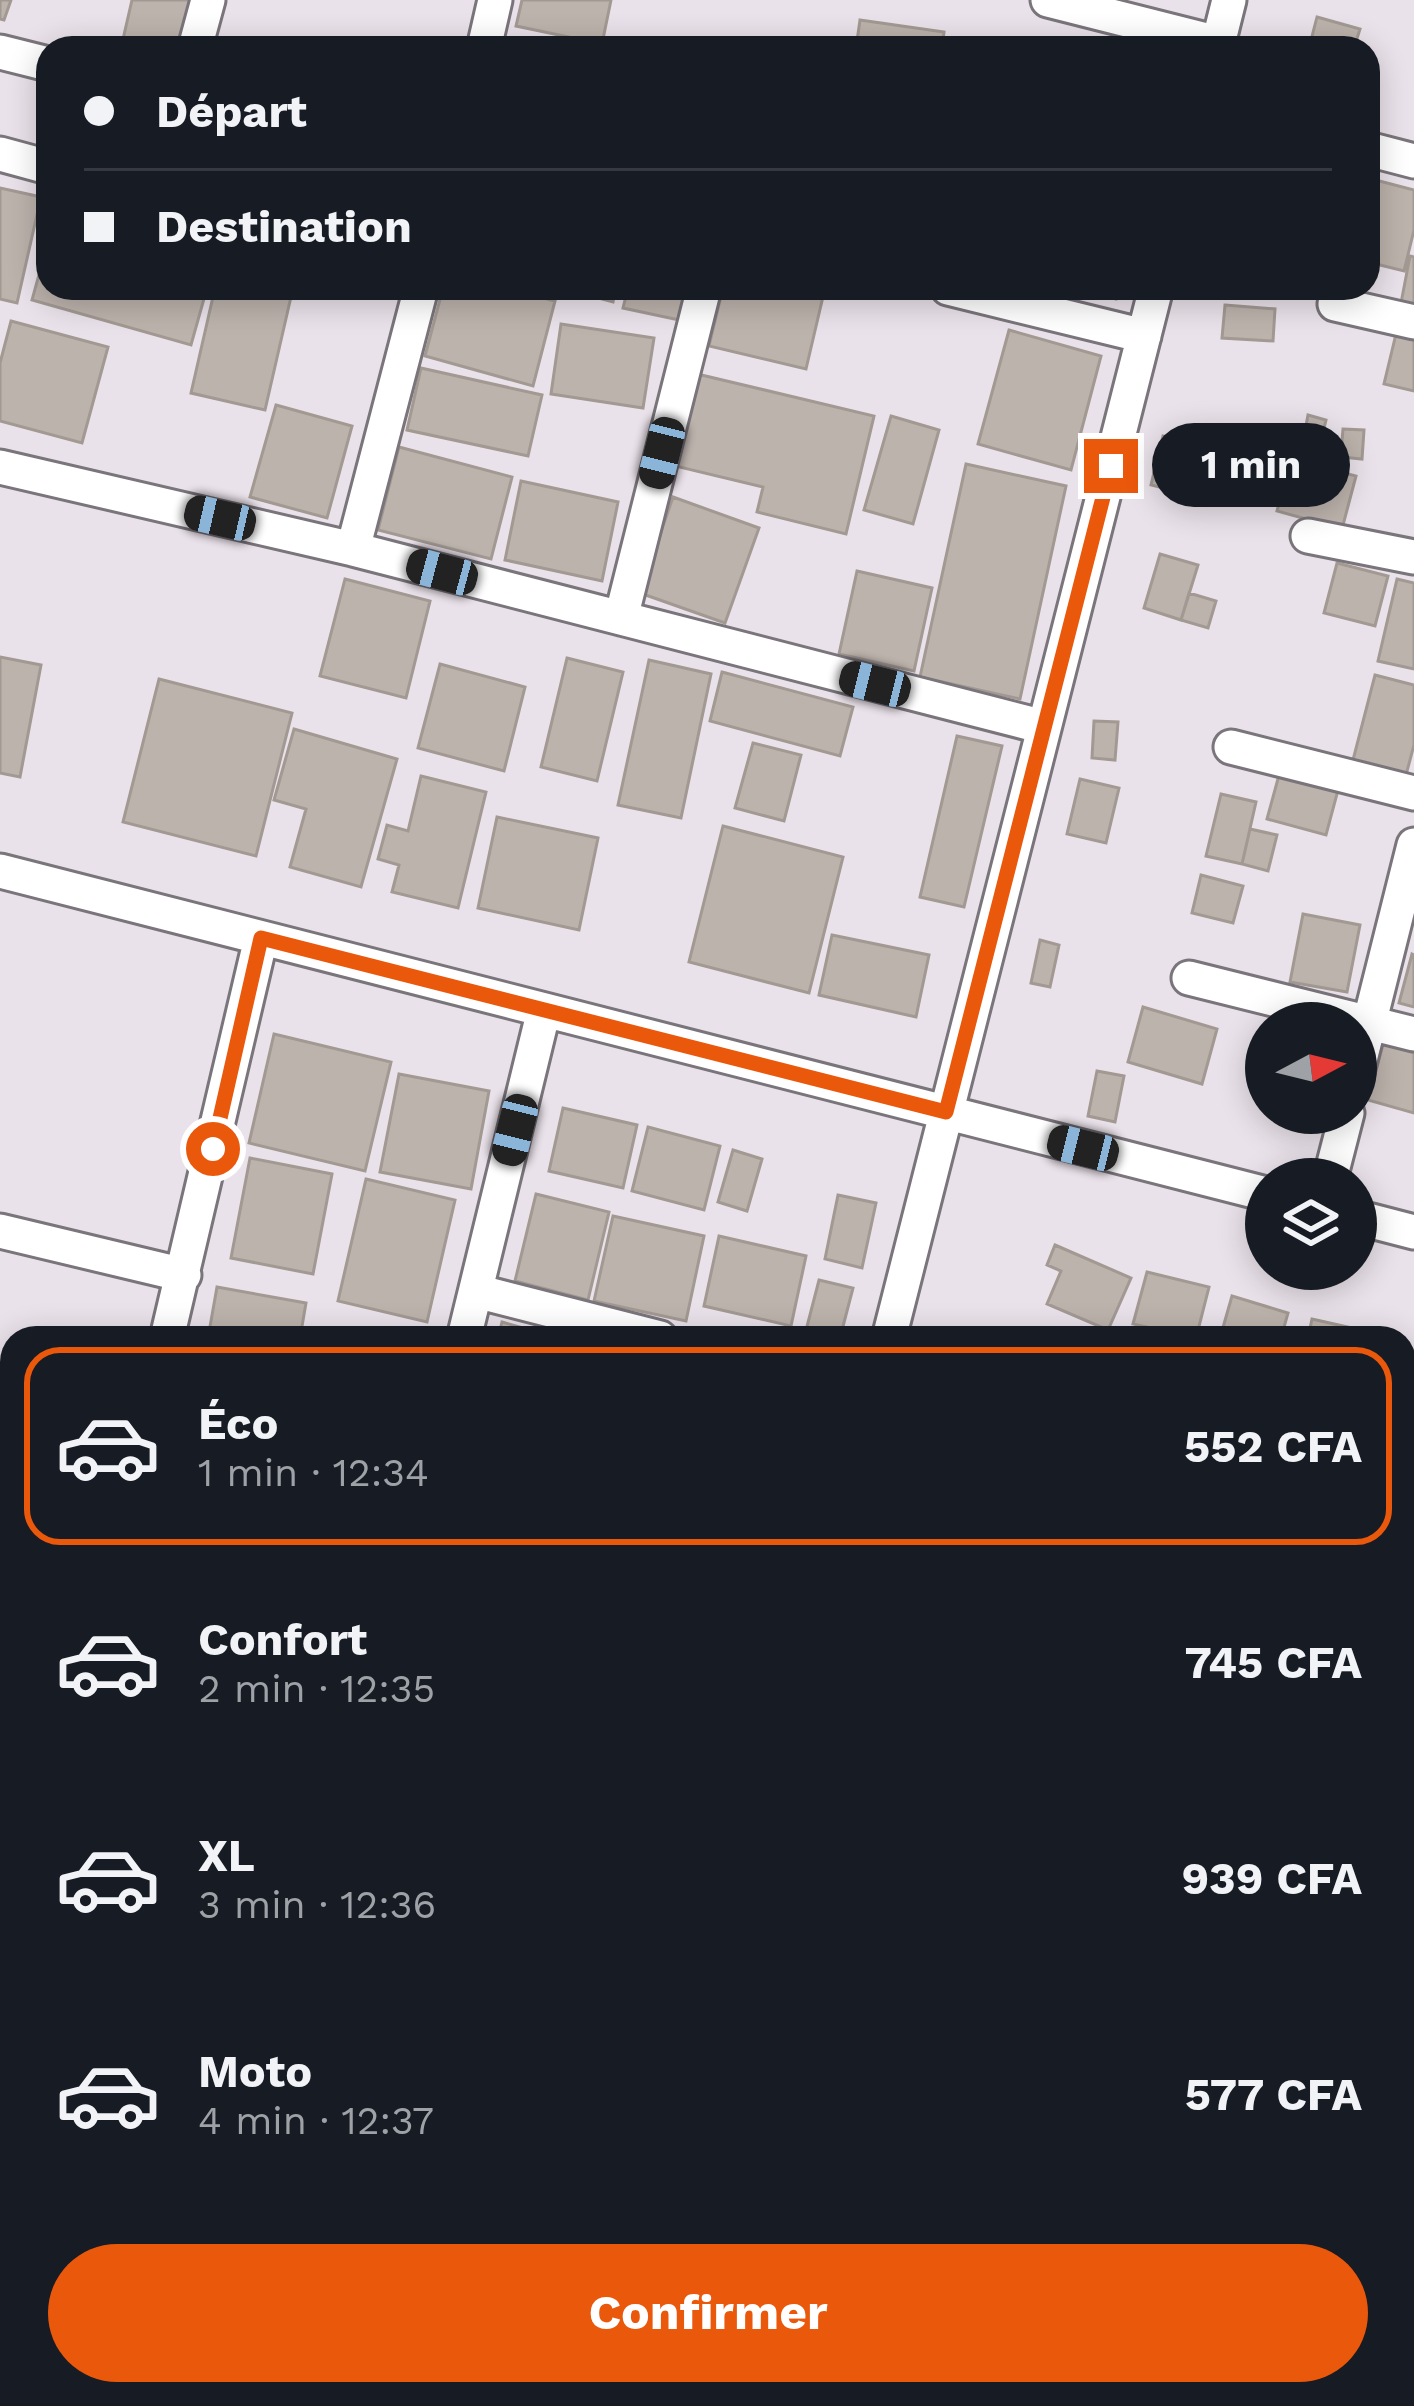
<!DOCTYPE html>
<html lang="fr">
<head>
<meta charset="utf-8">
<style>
  :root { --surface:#171b24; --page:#20242c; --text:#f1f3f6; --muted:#9ea1a6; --line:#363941; --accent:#ea580c }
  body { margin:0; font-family:"Work Sans",sans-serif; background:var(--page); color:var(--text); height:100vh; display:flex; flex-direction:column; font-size:45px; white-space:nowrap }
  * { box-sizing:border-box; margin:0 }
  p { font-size:39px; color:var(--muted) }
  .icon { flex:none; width:66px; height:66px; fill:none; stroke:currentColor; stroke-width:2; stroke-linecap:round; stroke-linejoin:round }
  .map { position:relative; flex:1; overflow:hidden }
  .drawer { position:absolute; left:0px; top:1326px; width:1416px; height:1080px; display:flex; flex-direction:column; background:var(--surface); border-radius:36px 36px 0 0; box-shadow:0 6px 30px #0003 }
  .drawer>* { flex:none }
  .guide { position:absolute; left:36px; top:36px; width:1344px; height:264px; border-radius:36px; box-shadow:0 6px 30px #0003; display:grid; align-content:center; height:264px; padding:0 48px; background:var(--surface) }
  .needle { width:78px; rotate:83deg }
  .tools { position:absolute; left:1245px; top:1002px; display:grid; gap:24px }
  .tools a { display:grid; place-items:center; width:132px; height:132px; border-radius:50%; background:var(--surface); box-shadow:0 6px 30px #0003; font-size:60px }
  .end { position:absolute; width:54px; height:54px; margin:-27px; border:15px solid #ea580c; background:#fff; box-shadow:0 0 0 6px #fff }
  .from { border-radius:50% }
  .bubble { position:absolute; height:84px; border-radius:42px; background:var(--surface); box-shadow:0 6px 30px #0003; font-size:39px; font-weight:700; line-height:84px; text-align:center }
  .car { position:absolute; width:36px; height:72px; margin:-36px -18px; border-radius:15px; box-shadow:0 0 9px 3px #0007; background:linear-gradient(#222 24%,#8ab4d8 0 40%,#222 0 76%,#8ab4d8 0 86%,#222 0) }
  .guide b { display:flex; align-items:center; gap:42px; height:114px; font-size:45px }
  .guide b+b { border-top:3px solid var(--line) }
  .guide i { width:30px; height:30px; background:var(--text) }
  ul { padding:21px 0 0; list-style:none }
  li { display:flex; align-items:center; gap:36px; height:198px; margin:0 24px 18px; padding:0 24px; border:6px solid transparent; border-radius:36px }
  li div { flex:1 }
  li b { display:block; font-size:45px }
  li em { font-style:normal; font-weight:700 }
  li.selected { border-color:var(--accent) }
  li>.icon { width:108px; height:108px; stroke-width:1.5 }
  .cta { display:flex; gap:24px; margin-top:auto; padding:24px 48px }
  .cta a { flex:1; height:138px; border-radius:72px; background:var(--accent); color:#fff; font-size:48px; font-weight:700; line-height:138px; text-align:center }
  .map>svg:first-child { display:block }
  .green { fill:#a9cc82 }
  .building { fill:#bdb3ad; stroke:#a29993; stroke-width:3 }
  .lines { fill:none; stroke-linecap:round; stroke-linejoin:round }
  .lane-casing { stroke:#7a747b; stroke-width:22 }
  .street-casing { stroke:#7a747b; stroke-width:39 }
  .primary-casing { stroke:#3e8a7c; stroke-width:57 }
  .path { stroke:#aea7ae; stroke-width:8; stroke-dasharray:9 9; stroke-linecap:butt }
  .lane { stroke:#fff; stroke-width:16 }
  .street { stroke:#fff; stroke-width:33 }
  .primary { stroke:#8fd6c8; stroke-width:51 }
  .route { stroke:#ea580c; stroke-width:15 }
</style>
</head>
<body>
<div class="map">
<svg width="1414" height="2406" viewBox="0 0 1414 2406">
  <rect width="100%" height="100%" fill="#eae2ea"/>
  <path class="green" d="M12 1877V2394H390L356 2406H0V1889Z
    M1404 2181 1414 2183V2406H921L923 2394H1404Z"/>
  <path class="building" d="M0 0H11L4 20 0 19Z
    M132 0H190L178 48H121Z
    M522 0H611L602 44 516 26Z
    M1317 17 1360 29 1354 48H1309Z
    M860 20 944 32 942 48H856Z
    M227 38 271 48H224Z
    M1368 178 1414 190V230L1404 271 1368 262Z
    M0 188 41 197 17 303 0 299Z
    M48 242V288H207L191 345 32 300Z
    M1410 256 1414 257V306L1401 303Z
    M215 288H293L265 410 191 393Z
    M443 288H505L555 301 533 386 425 356Z
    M561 288H616L613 302Z
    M628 288H686L679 320 623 308Z
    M723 288H825L806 369 709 346Z
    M1061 288H1118L1116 299Z
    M1225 305 1275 309 1273 341 1222 338Z
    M11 321 108 347 82 443 0 421V363Z
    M561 324 654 338 643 408 551 394Z
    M1009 330 1101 356 1071 470 978 444Z
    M1396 334 1414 338V391L1384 384Z
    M421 368 542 395 528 456 407 430Z
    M693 373 874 416 846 534 757 512 763 487 671 465Z
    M276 405 352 426 327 518 250 497Z
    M1308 415 1326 420 1322 436 1305 431Z
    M891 416 939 430 913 524 864 510Z
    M1343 429 1364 430 1362 459 1331 456 1332 439 1342 441Z
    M1163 436 1223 450 1211 500 1151 485Z
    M399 447 512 477 491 559 378 530Z
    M1223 450 1242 455 1231 504 1211 500Z
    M1291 459 1356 476 1342 529 1277 511Z
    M966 464 1066 486 1020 699 920 677Z
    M521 481 618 502 602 581 505 560Z
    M673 497 759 528 725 623 640 593Z
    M1160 554 1198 565 1181 620 1144 608Z
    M1337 563 1388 576 1375 626 1324 613Z
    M857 571 932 588 914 671 839 654Z
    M345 579 430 601 406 698 320 676Z
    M1397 579 1414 583V669L1378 661Z
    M1189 593 1216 601 1208 628 1181 620Z
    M0 657 41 665 20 777 0 773Z
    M567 658 623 672 597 781 541 767Z
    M649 660 711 674 681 818 618 805Z
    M440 664 525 687 504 771 418 748Z
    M722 672 853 707 840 756 710 721Z
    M1375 675 1414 685V745L1406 775 1353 760Z
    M159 679 292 713 256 856 123 822Z
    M1094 721 1118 722 1115 760 1092 758Z
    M294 729 397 759 361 887 290 867 306 809 274 800Z
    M957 736 1002 746 964 907 920 897Z
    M753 743 801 755 784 821 735 808Z
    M1279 775 1338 790 1326 835 1267 819Z
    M421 776 486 792 458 908 392 892 399 865 378 859 387 825 408 831Z
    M1080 779 1119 788 1106 843 1067 834Z
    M1221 794 1256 802 1242 864 1206 856Z
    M497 817 598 838 579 930 478 908Z
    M723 826 843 857 809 993 689 962Z
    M1250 829 1277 835 1268 871 1242 864Z
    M1201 875 1243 886 1233 923 1192 913Z
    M1303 914 1360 925 1347 992 1290 982Z
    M832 935 929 955 916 1017 819 995Z
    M1040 940 1059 945 1050 987 1031 983Z
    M1412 954 1414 955V1007L1399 1003Z
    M1143 1007 1217 1029 1202 1084 1128 1062Z
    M274 1034 391 1062 365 1171 249 1143Z
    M1385 1037 1414 1045V1113L1368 1100Z
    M1097 1071 1124 1076 1115 1122 1088 1116Z
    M399 1074 489 1091 471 1189 380 1172Z
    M563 1108 637 1125 623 1188 549 1171Z
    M648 1127 720 1146 704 1210 632 1191Z
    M733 1150 762 1159 747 1211 718 1202Z
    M250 1158 332 1174 313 1274 231 1258Z
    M366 1179 455 1200 427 1322 338 1301Z
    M536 1194 609 1212 588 1300 515 1281Z
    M838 1195 876 1203 862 1268 825 1259Z
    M613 1216 704 1236 686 1321 594 1301Z
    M719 1236 806 1256 791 1326 704 1306Z
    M1055 1245 1131 1278 1108 1330 1047 1304 1061 1271 1047 1265Z
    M1147 1272 1209 1287 1196 1338 1133 1324Z
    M819 1280 853 1288 840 1338H804Z
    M217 1287 306 1303 300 1338H208Z
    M1232 1296 1288 1313 1281 1338H1220Z
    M1312 1319 1356 1329 1354 1338H1308Z
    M502 1322 559 1338H498Z
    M1404 1361 1414 1363V1416L1404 1414Z
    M1413 1447 1414 1448V1498L1404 1494V1459L1409 1460Z
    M1414 1573V1684L1404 1682V1633Z"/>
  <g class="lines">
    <g class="lane-casing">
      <path id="lane" d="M0 1684 12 1687
        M1404 2141 1414 2145"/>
    </g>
    <g class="street-casing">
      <path id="street" d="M1048 0 1218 43
        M195 48 208 0
        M484 48 495 0
        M1217 48 1229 0
        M0 52 48 64
        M1368 149 1414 161
        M0 154 48 167
        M948 288 1144 336
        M1335 304 1414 322
        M0 467 353 549 1044 727
        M1308 536 1414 557
        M353 549 421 288
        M621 618 704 288
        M1231 747 1414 793
        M0 871 1266 1194
        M1189 978 1414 1034
        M1356 1076 1414 845
        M1330 1179 1347 1113
        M1356 1217 1414 1232
        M0 1231 184 1275
        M476 1291 660 1338
        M167 1338 261 938
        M464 1338 544 1010
        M889 1338 1156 288
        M1404 1528 1414 1530"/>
    </g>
    <g class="primary-casing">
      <path id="primary" d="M0 1553 12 1556
        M0 1606 12 1609
        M1404 1907 1414 1910
        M1404 1959 1414 1961
        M1404 2014 1414 2018"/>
    </g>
    <path class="path" d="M541 2394V2406
      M653 2394 678 2404 701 2394
      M776 2394 779 2406
      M1412 2406 1414 2396"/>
    <use href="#lane" class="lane"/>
    <use href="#street" class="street"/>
    <use href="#primary" class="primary"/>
  </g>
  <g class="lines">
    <path class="route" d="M213 1149 261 938 946 1112 1111 466"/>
  </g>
</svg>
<div class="tools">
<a><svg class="needle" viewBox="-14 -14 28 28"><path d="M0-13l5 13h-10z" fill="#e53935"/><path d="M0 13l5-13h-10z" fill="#9ea1a6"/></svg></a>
<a><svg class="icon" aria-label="layers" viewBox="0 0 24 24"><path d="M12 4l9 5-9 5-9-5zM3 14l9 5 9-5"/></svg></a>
</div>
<i class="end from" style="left:213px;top:1149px"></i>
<i class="end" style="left:1111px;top:466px"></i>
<div class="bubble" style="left:1152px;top:423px;width:198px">1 min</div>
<i class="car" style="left:662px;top:453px;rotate:194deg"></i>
<i class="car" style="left:220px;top:518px;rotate:283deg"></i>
<i class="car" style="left:442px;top:572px;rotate:285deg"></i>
<i class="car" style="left:875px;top:684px;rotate:284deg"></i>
<i class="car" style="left:515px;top:1130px;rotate:194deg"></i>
<i class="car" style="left:1083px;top:1148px;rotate:284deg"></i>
<div class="guide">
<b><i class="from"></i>Départ</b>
<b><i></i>Destination</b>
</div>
<section class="drawer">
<ul>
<li class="selected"><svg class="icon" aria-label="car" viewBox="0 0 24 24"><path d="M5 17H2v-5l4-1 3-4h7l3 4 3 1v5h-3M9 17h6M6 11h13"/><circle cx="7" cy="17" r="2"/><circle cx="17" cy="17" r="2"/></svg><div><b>Éco</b><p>1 min · 12:34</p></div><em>552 CFA</em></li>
<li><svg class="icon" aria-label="car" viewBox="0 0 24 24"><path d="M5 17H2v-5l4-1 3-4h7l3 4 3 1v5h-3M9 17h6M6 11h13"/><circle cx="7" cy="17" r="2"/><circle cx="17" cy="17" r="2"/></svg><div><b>Confort</b><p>2 min · 12:35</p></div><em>745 CFA</em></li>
<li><svg class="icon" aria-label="car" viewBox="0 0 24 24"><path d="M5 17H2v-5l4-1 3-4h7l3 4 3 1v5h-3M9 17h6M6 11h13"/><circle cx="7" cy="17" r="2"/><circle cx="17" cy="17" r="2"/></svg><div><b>XL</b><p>3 min · 12:36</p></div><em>939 CFA</em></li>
<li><svg class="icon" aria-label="car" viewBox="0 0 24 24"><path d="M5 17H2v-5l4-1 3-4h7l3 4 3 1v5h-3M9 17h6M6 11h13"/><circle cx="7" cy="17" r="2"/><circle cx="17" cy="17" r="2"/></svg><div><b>Moto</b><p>4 min · 12:37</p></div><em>577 CFA</em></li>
</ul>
<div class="cta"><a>Confirmer</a></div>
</section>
</div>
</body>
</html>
